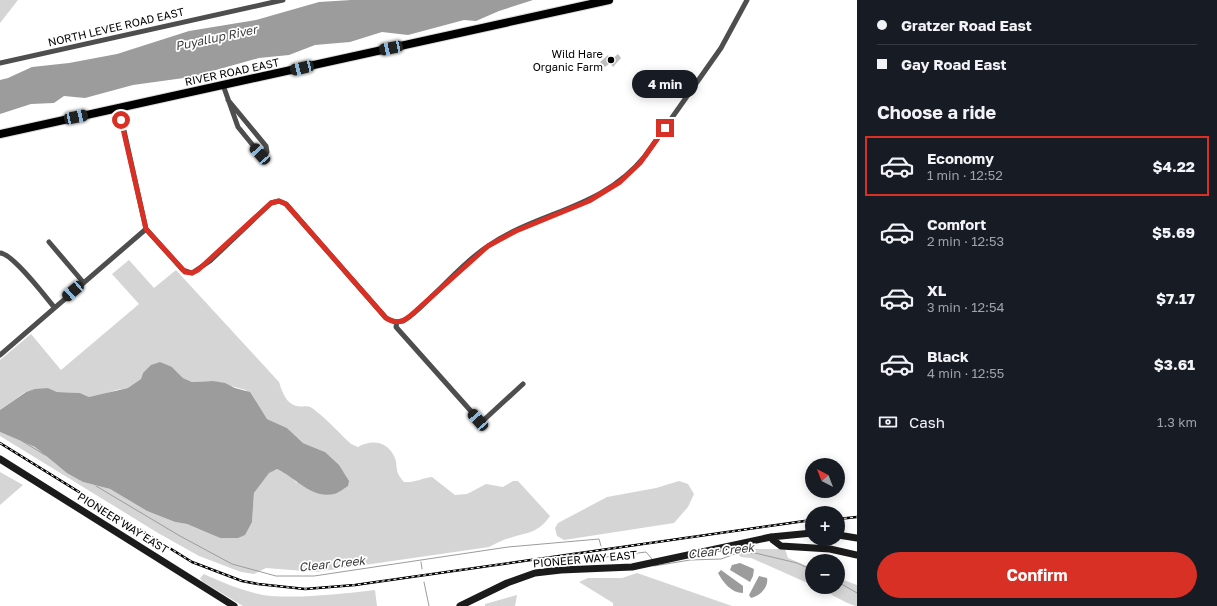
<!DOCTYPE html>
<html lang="en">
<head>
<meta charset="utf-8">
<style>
  :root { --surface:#171b24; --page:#242831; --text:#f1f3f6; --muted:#9ea1a6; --line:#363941; --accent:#d93025 }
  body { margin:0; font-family:"Golos Text",sans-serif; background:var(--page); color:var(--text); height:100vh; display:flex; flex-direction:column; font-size:15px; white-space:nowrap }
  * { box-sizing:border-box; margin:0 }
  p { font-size:13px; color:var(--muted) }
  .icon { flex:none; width:22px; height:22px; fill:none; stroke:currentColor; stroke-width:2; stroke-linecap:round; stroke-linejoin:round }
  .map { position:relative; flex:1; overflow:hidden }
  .side { display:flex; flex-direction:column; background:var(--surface); width:360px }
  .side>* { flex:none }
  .banner { display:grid; align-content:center; height:88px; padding:0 20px; background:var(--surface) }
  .needle { width:26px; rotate:318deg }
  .fabs { position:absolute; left:805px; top:458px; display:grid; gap:8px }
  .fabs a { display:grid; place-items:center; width:40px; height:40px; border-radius:50%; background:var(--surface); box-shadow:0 2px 10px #0003; font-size:20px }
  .end { position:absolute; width:18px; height:18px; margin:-9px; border:5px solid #d93025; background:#fff; box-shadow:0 0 0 2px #fff }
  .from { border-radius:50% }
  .bubble { position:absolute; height:28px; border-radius:14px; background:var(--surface); box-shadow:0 2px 10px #0003; font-size:13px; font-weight:700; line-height:28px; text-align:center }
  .car { position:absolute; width:12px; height:24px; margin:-12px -6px; border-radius:5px; box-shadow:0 0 3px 1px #0007; background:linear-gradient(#222 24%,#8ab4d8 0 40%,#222 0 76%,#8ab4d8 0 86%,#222 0) }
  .banner b { display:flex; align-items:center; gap:14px; height:38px; font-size:15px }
  .banner b+b { border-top:1px solid var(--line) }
  .banner i { width:10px; height:10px; background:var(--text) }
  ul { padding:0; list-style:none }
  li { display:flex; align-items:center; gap:12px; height:60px; margin:0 8px 6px; padding:0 12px; border:2px solid transparent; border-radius:0px }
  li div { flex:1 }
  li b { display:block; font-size:15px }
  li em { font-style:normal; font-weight:700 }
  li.selected { border-color:var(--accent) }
  li>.icon { width:36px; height:36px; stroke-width:1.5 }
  h2 { padding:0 20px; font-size:18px; line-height:48px }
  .pay { display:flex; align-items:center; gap:10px; height:44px; padding:0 20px; font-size:15px }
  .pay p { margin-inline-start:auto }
  .cta { display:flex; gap:8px; margin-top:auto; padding:8px 20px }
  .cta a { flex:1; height:46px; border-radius:24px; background:var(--accent); color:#fff; font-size:16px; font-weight:700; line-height:46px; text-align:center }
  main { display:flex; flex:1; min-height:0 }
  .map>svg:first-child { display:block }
  .green { fill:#d5d5d5 }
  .water { fill:#9c9c9c }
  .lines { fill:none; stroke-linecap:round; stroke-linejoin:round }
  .stream { stroke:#9c9c9c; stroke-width:1 }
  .building { fill:#bebebe }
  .primary-casing { stroke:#dbdbdb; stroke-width:10 }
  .street { stroke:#4e4e4e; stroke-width:5 }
  .secondary { stroke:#1b1b1b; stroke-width:7 }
  .primary { stroke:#000; stroke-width:8 }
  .rail-casing { stroke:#000; stroke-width:2.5 }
  .rail { stroke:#fff; stroke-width:1; stroke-dasharray:3; stroke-linecap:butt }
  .route { stroke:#d93025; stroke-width:5 }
  .poi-dot { fill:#000; stroke:#fff; stroke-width:1.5 }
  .labels { text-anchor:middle; stroke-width:3.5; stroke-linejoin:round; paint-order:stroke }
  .street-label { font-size:11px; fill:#000; stroke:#fff }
  .poi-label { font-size:11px; fill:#000; stroke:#fff; text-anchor:end }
  .water-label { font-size:12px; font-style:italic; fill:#3d3d3d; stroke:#fff }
</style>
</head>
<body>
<main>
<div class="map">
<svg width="857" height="606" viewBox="0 0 857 606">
  <rect width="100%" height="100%" fill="#fff"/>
  <path class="green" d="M0 0H18L0 23Z
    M129 260 154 288 176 270 279 382C282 391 286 404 297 406 307 408 307 403 317 412 329 421 340 434 351 444L358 447C371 439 387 441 394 456 399 466 393 470 404 482 414 483 422 478 432 477L455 495 467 494 486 484 503 487 513 481H518L550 516C539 532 530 532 513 537 505 539 497 543 489 547L316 572 266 568 254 574 241 572 199 556 158 533 0 436V432L35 447 57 465 83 482 110 489 147 511 175 522 187 524 220 538 252 522 254 493 269 472 277 469 288 474 297 483 325 452 303 443 287 428 267 419 246 390 213 381 192 382 183 378 172 367 143 373 141 379 129 388 116 390 99 396 89 397 80 393 57 392 48 388 25 392 0 410V360L31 334 61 370 139 304 112 274Z
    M0 472 23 485 0 505Z
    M679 481 688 484 694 494 688 507 674 523 564 540 557 536 555 528 558 523 607 497 656 488Z
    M739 549H785L788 558 812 568V585L751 558 741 557 736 552Z
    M637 573 732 606H613V603L579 582 588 578H622Z
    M204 574C223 583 250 594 271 596 306 598 340 594 375 590L377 606H243L203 582 200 578Z
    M838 578 857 585V606C850 606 826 591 817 587H838Z
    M517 595 515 606H485V604Z"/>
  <path class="water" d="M351 0H533L499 11 476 21 464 20 408 35 382 32 350 42 315 45 289 55 259 58 191 77 133 85 85 98 64 96 54 103 31 104 0 114V80L8 78 32 67 69 63 117 54 189 31 256 20 319 2Z
    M160 362 172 367 183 378 192 382 213 381 225 383 235 388 250 392 267 419 287 428 303 443 325 452 339 465 349 481 348 486C344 488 339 493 334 494 311 499 295 477 277 469L269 473 254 493 252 522 245 535 238 538H220L187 524 175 522 147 511 110 489 83 482 67 473 35 447 0 432V410L26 392 35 389 48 388 57 392 80 393 89 397 128 388 141 379 143 373 151 365Z
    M740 563 754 569 753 576 750 582 730 570 732 565Z
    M721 570 743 586V593C731 593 723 582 718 573Z
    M759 576 767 578C769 587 760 596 751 598L749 595Z"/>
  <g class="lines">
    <path class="stream" d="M22 441 45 455
      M96 486 180 536 232 564 276 576H314L508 547 599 539 601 546
      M604 554 606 557 646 552 652 559
      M421 562 422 569
      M654 566 690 560 721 559 735 554 755 553 797 563 812 570
      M424 582 429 606
      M838 582 857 593"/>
  </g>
  <path class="building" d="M618 54 621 58 613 67 610 63 605 67 600 62 608 55 611 60Z"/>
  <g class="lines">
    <g class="primary-casing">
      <path id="primary" d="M0 134 609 0"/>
    </g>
    <path class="street" d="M0 63 283 0
      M223 85 238 127 260 154H265L267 152 266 146 228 100
      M119 108 146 229
      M49 242 83 282
      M0 253C12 253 45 296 54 307
      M397 322 396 327 478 419 483 420 486 418 523 384
      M0 355 146 229 183 270 192 273 210 261 271 203 279 201 286 204 386 318 395 322 403 321C412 316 420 308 427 301 447 283 465 261 488 246 541 210 601 210 645 156L721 48 747 0"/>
    <path class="secondary" d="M0 459 234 606
      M838 535 857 538
      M771 537 773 540 781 546 830 549 857 555
      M460 606 507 583 535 573 561 570 632 567 771 537 812 533"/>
    <use href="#primary" class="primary"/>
    <g class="rail-casing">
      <path id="rail" d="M0 443 192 562 242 581 258 584 305 589 355 585 812 520
        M838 519 857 517"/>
    </g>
    <use href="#rail" class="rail"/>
  </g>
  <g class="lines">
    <path class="route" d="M121 120 146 229 185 272 192 273 198 270 271 203 279 201 286 204 386 318C394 324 403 322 410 316L488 246 516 231 589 201 620 182 640 163 665 128"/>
  </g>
  <circle class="poi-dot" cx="611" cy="60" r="4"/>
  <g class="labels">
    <g class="street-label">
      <text transform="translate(116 27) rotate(-13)" y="4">NORTH LEVEE ROAD EAST</text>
      <text transform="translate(232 72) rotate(-12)" y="4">RIVER ROAD EAST</text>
      <text transform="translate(123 523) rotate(32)" y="4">PIONEER WAY EAST</text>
      <text transform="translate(585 559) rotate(-5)" y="4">PIONEER WAY EAST</text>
    </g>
    <g class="poi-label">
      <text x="603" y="58">Wild Hare<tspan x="603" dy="13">Organic Farm</tspan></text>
    </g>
    <g class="water-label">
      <text transform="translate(216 38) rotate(-12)" y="4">Puyallup River</text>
      <text transform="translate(721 551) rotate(-6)" y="4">Clear Creek</text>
      <text transform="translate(332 564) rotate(-6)" y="4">Clear Creek</text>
    </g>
  </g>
</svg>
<div class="fabs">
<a><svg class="needle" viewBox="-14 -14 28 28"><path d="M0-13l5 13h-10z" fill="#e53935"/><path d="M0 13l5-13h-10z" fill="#9ea1a6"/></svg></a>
<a>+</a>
<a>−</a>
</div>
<i class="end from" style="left:121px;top:120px"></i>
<i class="end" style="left:665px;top:128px"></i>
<div class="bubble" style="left:632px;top:70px;width:66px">4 min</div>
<i class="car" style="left:391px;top:48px;rotate:258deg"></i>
<i class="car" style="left:302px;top:68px;rotate:257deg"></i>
<i class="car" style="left:76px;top:117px;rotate:78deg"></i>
<i class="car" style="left:260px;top:154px;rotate:318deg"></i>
<i class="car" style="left:73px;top:291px;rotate:229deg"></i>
<i class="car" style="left:478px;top:420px;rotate:319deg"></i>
</div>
<section class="side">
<div class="banner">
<b><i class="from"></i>Gratzer Road East</b>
<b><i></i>Gay Road East</b>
</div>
<h2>Choose a ride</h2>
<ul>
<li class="selected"><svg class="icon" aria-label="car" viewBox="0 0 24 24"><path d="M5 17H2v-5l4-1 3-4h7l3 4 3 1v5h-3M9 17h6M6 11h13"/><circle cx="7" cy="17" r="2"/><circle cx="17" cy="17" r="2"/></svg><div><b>Economy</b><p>1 min · 12:52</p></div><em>$4.22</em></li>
<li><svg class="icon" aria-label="car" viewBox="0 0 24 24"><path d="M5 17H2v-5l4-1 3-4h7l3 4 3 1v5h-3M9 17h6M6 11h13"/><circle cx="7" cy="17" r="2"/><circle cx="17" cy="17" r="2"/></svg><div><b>Comfort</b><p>2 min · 12:53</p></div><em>$5.69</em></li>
<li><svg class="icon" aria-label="car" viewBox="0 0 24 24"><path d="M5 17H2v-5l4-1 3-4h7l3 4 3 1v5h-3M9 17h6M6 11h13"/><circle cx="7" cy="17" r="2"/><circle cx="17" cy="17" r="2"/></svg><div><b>XL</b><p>3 min · 12:54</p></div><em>$7.17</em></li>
<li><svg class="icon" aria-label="car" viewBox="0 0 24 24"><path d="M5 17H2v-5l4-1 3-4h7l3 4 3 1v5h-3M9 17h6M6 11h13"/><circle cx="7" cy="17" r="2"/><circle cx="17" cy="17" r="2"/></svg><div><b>Black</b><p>4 min · 12:55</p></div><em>$3.61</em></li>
</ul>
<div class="pay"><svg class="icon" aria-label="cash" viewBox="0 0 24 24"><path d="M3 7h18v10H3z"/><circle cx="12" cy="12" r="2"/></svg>Cash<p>1.3 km</p></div>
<div class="cta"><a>Confirm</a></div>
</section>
</main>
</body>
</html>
